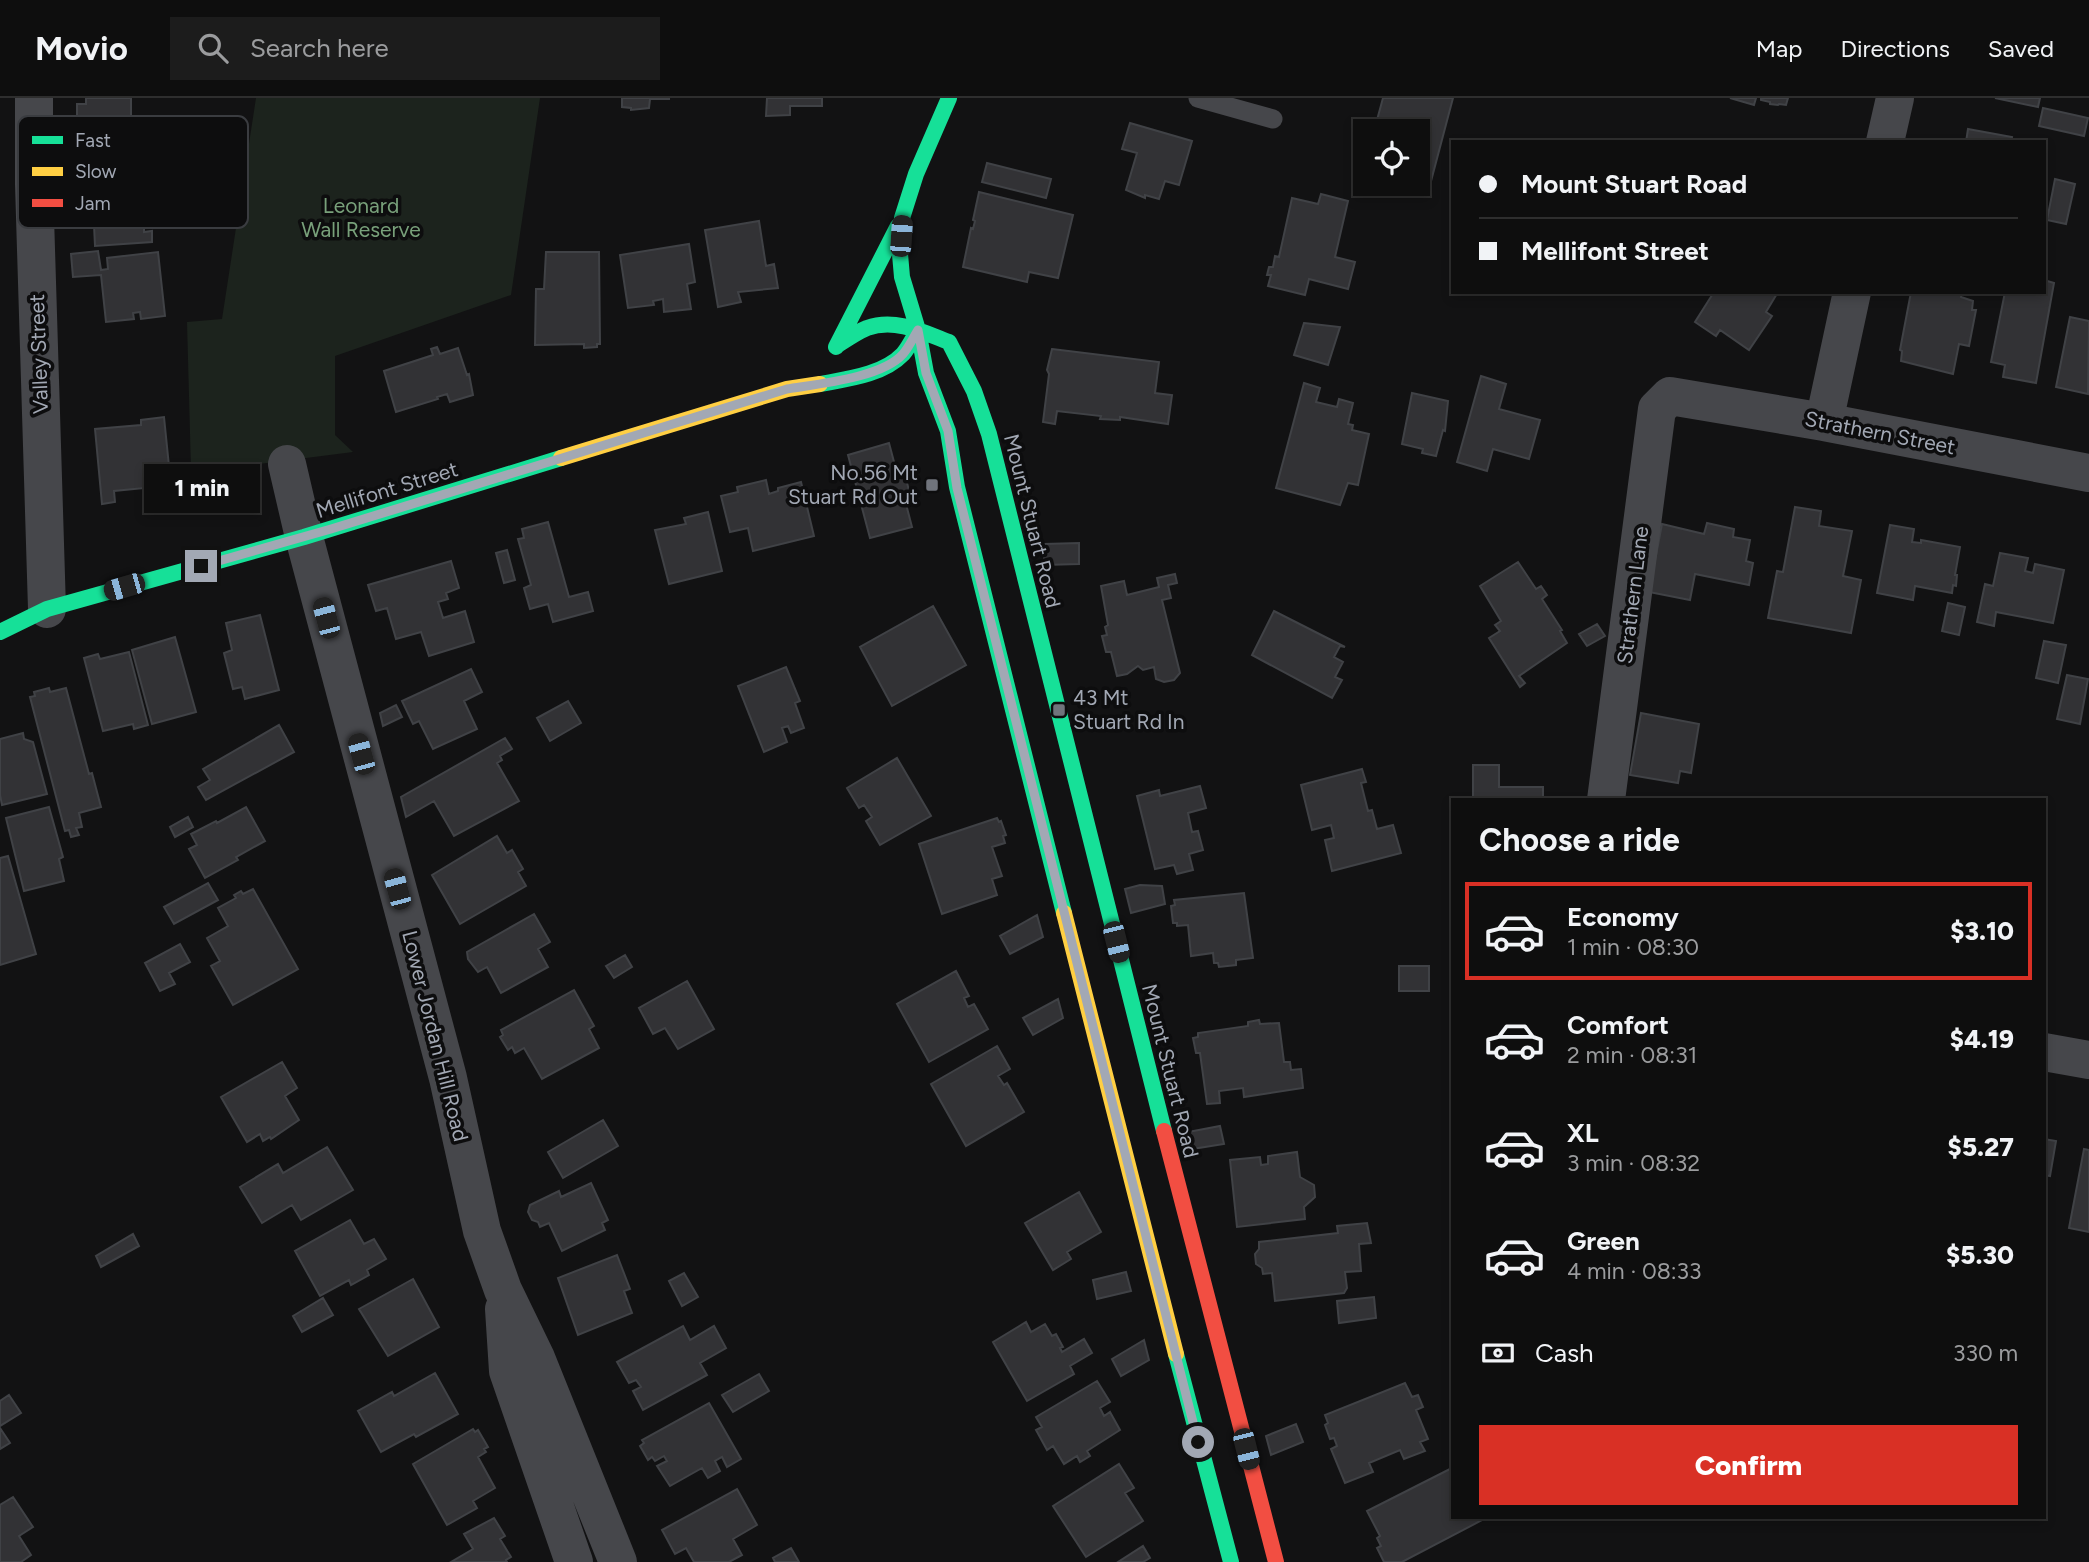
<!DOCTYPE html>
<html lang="en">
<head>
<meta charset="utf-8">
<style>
  :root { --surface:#0e0e0e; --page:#1c1c1c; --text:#f1f3f6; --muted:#9b9c9e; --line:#2e2e2e; --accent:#d93025 }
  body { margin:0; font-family:Figtree,sans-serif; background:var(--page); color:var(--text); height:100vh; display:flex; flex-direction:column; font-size:26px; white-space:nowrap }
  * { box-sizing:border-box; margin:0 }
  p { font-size:23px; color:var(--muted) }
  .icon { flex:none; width:38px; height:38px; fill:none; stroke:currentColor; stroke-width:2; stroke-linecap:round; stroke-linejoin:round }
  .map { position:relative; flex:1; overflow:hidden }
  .sheet { position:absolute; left:1451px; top:700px; width:595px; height:721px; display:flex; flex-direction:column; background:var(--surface); border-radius:0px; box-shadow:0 4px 10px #0003,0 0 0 2px var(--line) }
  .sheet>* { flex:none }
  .banner { position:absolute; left:1451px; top:42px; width:595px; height:154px; border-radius:0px; box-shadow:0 4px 10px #0003,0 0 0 2px var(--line); display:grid; align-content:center; height:154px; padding:0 28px; background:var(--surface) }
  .fabs { position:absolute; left:1353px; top:21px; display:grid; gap:14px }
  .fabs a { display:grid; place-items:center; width:77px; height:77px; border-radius:0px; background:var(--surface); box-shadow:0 4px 10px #0003,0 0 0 2px var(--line); font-size:35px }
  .end { position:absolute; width:32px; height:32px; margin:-16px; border:9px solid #a2a8b4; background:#111; box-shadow:0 0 0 4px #111 }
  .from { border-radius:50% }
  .bubble { position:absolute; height:49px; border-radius:0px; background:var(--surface); box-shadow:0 4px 10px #0003,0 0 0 2px var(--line); font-size:23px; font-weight:800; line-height:49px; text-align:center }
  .car { position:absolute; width:21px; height:42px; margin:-21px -10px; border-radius:9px; box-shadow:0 0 5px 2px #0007; background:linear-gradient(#222 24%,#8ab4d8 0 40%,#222 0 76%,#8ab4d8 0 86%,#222 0) }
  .banner b { display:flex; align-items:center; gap:24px; height:66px; font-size:26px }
  .banner b+b { border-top:2px solid var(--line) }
  .banner i { width:18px; height:18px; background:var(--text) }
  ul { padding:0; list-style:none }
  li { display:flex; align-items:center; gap:21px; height:98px; margin:0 14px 10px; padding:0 14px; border:4px solid transparent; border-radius:0px }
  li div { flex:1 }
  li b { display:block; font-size:26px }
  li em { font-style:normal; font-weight:800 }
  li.current { border-color:var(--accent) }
  li>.icon { width:63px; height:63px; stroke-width:1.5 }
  h2 { padding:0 28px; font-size:32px; line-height:84px }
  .pay { display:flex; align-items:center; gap:18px; height:77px; padding:0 28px; font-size:26px }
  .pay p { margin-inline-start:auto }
  .primary-button { display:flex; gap:14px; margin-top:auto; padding:14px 28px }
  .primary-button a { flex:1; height:80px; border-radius:0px; background:var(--accent); color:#fff; font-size:28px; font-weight:800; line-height:80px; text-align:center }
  header { display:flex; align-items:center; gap:42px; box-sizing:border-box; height:98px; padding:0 35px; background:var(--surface); border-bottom:2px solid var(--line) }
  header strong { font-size:33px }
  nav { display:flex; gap:38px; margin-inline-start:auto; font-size:24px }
  .search { width:490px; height:63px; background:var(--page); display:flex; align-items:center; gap:18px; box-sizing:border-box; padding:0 24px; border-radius:0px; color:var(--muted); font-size:26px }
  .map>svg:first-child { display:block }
  .green { fill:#1c231d }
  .building { fill:#323235; stroke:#404246; stroke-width:2 }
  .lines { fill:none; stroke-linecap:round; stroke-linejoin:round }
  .lane { stroke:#46474b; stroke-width:19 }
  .street { stroke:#46474b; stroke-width:38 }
  .fast { stroke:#16e098; stroke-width:16 }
  .slow { stroke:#ffcf43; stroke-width:16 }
  .jam { stroke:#f24e42; stroke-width:16 }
  .route { stroke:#a2a8b4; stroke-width:9 }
  .poi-dot { fill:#70747c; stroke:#0d0d0e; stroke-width:2.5 }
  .labels { text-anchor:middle; stroke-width:7; stroke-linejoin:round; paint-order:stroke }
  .park-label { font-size:21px; fill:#78a07a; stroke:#0d0d0e }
  .street-label { font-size:21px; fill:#a2a8b4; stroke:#0d0d0e }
  .poi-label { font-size:21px; fill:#a2a8b4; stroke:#0d0d0e; text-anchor:end }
  .key { fill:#0d0d0e; stroke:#3a3c40; stroke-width:2 }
  .key-label { font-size:19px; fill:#a2a8b4 }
</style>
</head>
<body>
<header>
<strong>Movio</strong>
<div class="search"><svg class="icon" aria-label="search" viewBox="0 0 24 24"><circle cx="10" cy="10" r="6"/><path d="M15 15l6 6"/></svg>Search here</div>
<nav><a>Map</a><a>Directions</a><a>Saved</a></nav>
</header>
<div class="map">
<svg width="2089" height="1464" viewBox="0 0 2089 1464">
  <rect width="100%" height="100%" fill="#121213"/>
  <path class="green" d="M256 0H540L511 197 335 258V337L353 354 259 366 192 409 187 224 222 221Z"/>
  <path class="building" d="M86 0H131V58H85L86 25H77V6H86Z
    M622 0H669V1H650L649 10 631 12V10L622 9Z
    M767 0H822V8H790V17L766 18Z
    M1383 0H1453L1430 87 1418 84V33H1374Z
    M1730 0H1756L1754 7Z
    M1761 0H1788L1786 7 1779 6 1778 7 1770 6V4L1761 2Z
    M1995 0H2040L2038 9Z
    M2043 10 2088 20 2084 38 2039 28Z
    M1130 25 1192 43 1179 87 1165 83 1159 101 1145 97V100L1126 92 1137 55 1122 51Z
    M1968 31 2012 39 2011 44H1966Z
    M987 65 1051 81 1046 100 982 84Z
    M147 68 151 126 144 127V134L152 133V144L95 148 94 127 105 126 102 94 92 95 91 72Z
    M2055 81 2075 86 2066 126 2047 122Z
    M979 94 1073 117 1058 180 1029 174 1027 184 963 169 971 130 973 131 975 123 973 122Z
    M1321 96 1348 103 1335 159 1355 164 1348 191 1309 181 1305 197 1268 188 1271 177H1267L1269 169H1273L1275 158 1279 159 1292 100 1318 106Z
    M759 123 766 168 774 166 778 190 738 194 741 204 718 209 705 132Z
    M689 146 695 184 687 186 691 211 664 214 663 201 653 203 654 207 628 210 620 157Z
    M98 153 101 172 108 171 107 160 158 154 165 218 141 221 140 214 133 215 134 221 106 224 101 177 73 179 71 156Z
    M546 154H599L600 246H597V249L584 250V246L535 247 536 191H544Z
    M2044 182 2054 185 2036 285 2003 279 2005 267 1991 264 2005 194H2044Z
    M1714 194H1778L1766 214 1772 218 1749 252 1720 232 1716 238 1695 224Z
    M1911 194 1944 196V194H1962L1961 199 1973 203 1972 212H1976L1969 248 1959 246 1953 276 1901 263 1902 253 1900 252Z
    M2070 219 2089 223 2088 296 2056 289Z
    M1304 225 1340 229 1328 267 1294 257Z
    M437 249 440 256 458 250 467 277 469 276 473 297 450 304 447 296 437 299 438 301 396 314 384 273 433 257 431 251Z
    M1052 251 1159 264 1155 295 1172 297 1168 326 1120 319V322L1100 321 1101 318 1057 313 1055 326 1043 324 1049 276 1047 272Z
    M1481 278 1506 286 1499 311 1540 322 1529 361 1493 351 1487 373 1457 364Z
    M1304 285 1320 290 1316 304 1337 309 1339 301 1353 305 1348 326 1353 327 1352 332 1369 336 1358 387 1348 385 1340 407 1276 390Z
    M1412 295 1448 303 1445 333 1443 332 1436 358 1422 355 1423 351 1402 346Z
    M164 319 172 398 165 399 166 404 152 405V401L145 402 144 390 114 393 115 404 102 406 95 331 141 327V322Z
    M889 345 898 379 905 377 912 404 906 406 912 429 870 440 848 357Z
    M766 382 769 396 778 393V390L801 384 814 438 753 453 748 430 730 434 721 398 738 394 737 389Z
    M1795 409 1821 413 1819 428 1852 433 1843 478 1861 482 1851 535 1768 520 1777 473 1783 474Z
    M708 414 722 473 669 486 655 432 686 426 684 420Z
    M548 424 569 499 588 494 593 513 553 524 548 506 530 511 524 490 531 487 518 441 524 440 522 431Z
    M1707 425 1734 431 1733 439 1750 442 1746 463 1753 465 1749 487 1695 476 1690 502 1649 494 1662 426 1704 436Z
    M1890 427 1914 431 1912 444 1921 445V442L1960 449 1955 477H1957L1956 488 1953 487 1952 495 1915 488 1913 502 1877 495Z
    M1079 445V466L1044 467V446Z
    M507 452 515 482 504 485 496 455Z
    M2000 455 2028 460 2025 473 2033 475 2035 466 2064 472 2053 525 1996 514 1994 528 1977 524 1985 486 1993 488Z
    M451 463 459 490 446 495 448 501 438 504 443 520 465 513 474 544 429 558 421 534 396 541 387 510 376 513 368 487Z
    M1518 464 1536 491 1541 488 1547 497 1542 501 1562 532 1560 533 1567 545 1519 578 1525 585 1520 589 1489 540 1500 533 1495 527 1501 523 1480 488Z
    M1175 476 1177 485 1168 487 1171 500 1162 502 1180 575 1174 582 1164 584 1156 581 1154 569 1143 572 1138 568 1127 576 1117 578 1111 554H1106L1102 538 1107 537 1105 529 1108 527 1101 488 1124 483 1127 497 1159 489 1157 480Z
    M1948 505 1965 509 1959 537 1942 533Z
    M933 508 966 567 892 608 860 549Z
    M1274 513 1345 549 1340 548 1334 559 1343 564 1335 579 1342 582 1332 600 1252 557Z
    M260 517 279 592 245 601 242 589 233 591 224 555 232 552 226 525Z
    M1597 526 1605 538 1587 548 1579 536Z
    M175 539 196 614 152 626 132 552Z
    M2044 543 2066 547 2058 585 2036 580Z
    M129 554 148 627 134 631 133 626 103 633 84 560 98 556 100 561Z
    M786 569 800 603 795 605 804 630 791 635 788 628 782 630 787 644 764 654 738 588Z
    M471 571 482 594 464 603 477 631 433 651 419 623 413 626 402 603Z
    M2067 577 2088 581 2080 626 2057 621Z
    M49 590 50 594 66 590 89 676 92 675 101 709 79 715 82 729 76 730 79 737 71 739 69 732 65 733 30 599 35 598 34 594Z
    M568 603 581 625 550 643 537 620Z
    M396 607 402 619 383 628 380 615Z
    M1641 615 1699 626 1691 675 1680 673 1678 685 1630 677Z
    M279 627 294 654 206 702 198 689 210 682 203 671Z
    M23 635 24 641 33 644 47 696 2 707 0 697V641Z
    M505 640 512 651 500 658 502 662 497 665 519 703 454 738 434 703 406 719 401 699Z
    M897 660 931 718 880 747 866 723 872 719 864 707 859 710 847 690Z
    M1473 667H1499V689H1543V702H1473Z
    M1362 671 1366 684 1361 685 1368 713 1372 712 1377 731 1393 727 1401 755 1332 773 1325 742 1334 740 1331 727 1312 732 1301 687Z
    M1200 688 1206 710 1188 715 1192 734 1198 733 1203 752 1189 756 1193 772 1177 776 1174 767 1155 771 1137 698 1159 692 1160 698Z
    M49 709 63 759 59 761 64 783 24 793 6 720Z
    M246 709 265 743 236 759 238 762 205 780 189 751 197 747 191 736 216 723 217 725Z
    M188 719 193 729 175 739 170 729Z
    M997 720 999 724 1001 723 1006 737 1003 738 1005 745 992 749 1002 778 992 781 997 797 942 816 919 746Z
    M497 738 507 755 512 752 523 771 518 774 526 788 460 826 432 777Z
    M8 758 36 856 0 867V760Z
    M208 785 218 802 174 826 164 809Z
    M1140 787 1162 788 1165 806 1131 815 1125 791Z
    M253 791 298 871 233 907 211 868 220 863 207 840 228 828 218 810 236 800 234 797 241 793 243 796Z
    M1244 795 1253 860 1236 862V867L1219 869 1218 865H1214L1213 855 1191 858 1188 827 1177 828V825H1173L1171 808 1175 807 1174 802Z
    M534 816 550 844 538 851 548 869 501 895 487 869 478 874 468 861 467 854Z
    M1037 817 1043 839 1010 856 1000 838Z
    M180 846 190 864 169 875 175 886 160 893 145 865Z
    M625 857 632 869 614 880 606 868Z
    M1399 868H1429V893H1399Z
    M956 873 969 898 964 900 968 909 974 906 988 931 929 964 897 906Z
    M687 883 714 931 678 951 665 930 653 936 639 910Z
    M574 892 594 928 589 931 599 950 542 981 524 950 515 955 512 949 508 952 500 939 503 937 501 932Z
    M1058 901 1063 920 1033 937 1023 920Z
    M1259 922 1260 926 1279 925 1284 964H1290L1291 972 1301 971 1303 990 1244 999 1243 990 1219 993 1220 1005 1207 1006 1200 955H1196L1193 940 1198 939V935L1248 928V924Z
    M997 948 1010 971 998 978 1004 987 1007 985 1024 1014 966 1048 931 986Z
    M282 964 297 990 285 998 299 1022 271 1041 270 1039 263 1043 260 1036 247 1044 221 999Z
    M603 1022 618 1048 563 1080 548 1054Z
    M1220 1028 1224 1046 1192 1051 1188 1034Z
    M2044 1041 2056 1043 2050 1078 2044 1077Z
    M327 1049 353 1092 301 1122 292 1107 262 1125 240 1089 278 1066 283 1075Z
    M2084 1051 2089 1052V1134L2069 1130Z
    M1297 1054 1300 1079 1314 1087 1315 1099 1304 1109 1305 1121 1237 1129 1230 1062 1260 1059 1261 1067 1268 1066V1058Z
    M591 1085 608 1122 602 1125 605 1132 562 1153 549 1125 540 1129 538 1124 532 1122 528 1114 530 1107 559 1093 561 1099Z
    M1079 1094 1101 1134 1067 1154 1071 1161 1053 1172 1025 1125Z
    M350 1122 364 1146 374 1141 386 1161 367 1172 369 1177 351 1187 349 1182 320 1198 295 1153Z
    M1367 1125 1371 1145 1359 1146 1361 1173 1345 1174 1347 1190 1344 1195 1275 1203 1272 1175 1263 1176 1262 1170 1256 1166 1255 1156 1259 1151V1144L1338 1135 1337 1128Z
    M133 1136 139 1148 101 1169 96 1158Z
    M617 1157 630 1191 624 1193 632 1215 578 1237 558 1180Z
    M1126 1174 1131 1193 1097 1201 1093 1182Z
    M684 1175 698 1199 682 1208 669 1183Z
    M413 1181 439 1229 388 1258 359 1211Z
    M1374 1199 1376 1220 1339 1225 1337 1203Z
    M323 1200 333 1217 302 1234 293 1218Z
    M1026 1224 1031 1234 1045 1226 1052 1238 1056 1236 1063 1249 1060 1250 1062 1254 1084 1241 1092 1255 1070 1268 1074 1276 1027 1303 993 1244Z
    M683 1228 690 1242 714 1228 726 1250 700 1265 707 1277 643 1312 633 1293 641 1289 636 1282 629 1285 617 1264Z
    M1144 1242 1149 1262 1121 1278 1112 1261Z
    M435 1275 458 1316 416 1339 414 1336 381 1354 358 1313 392 1294 394 1298Z
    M759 1276 769 1293 733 1314 722 1297Z
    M1097 1283 1110 1304 1100 1310 1104 1318 1110 1314 1120 1332 1087 1353 1090 1358 1080 1364 1077 1358 1064 1366 1053 1348 1047 1352 1036 1332 1042 1329 1036 1319Z
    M1405 1285 1412 1299 1418 1297 1423 1309 1416 1312 1428 1341 1420 1344 1425 1353 1404 1361 1400 1352 1369 1365 1373 1374 1345 1385 1331 1351 1337 1348 1334 1340 1330 1341 1325 1327 1328 1325 1325 1317Z
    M9 1297 21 1315 0 1328V1303Z
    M709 1305 741 1361 727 1369 722 1359 715 1363 720 1373 708 1380 702 1370 670 1388 657 1368 667 1363 664 1358 655 1363 652 1359 648 1362 640 1348 644 1345 642 1342Z
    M1296 1326 1303 1344 1271 1357 1266 1338Z
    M0 1330 10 1345 0 1351Z
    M473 1331 475 1334 478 1332 488 1349 484 1351 486 1354 478 1359 495 1390 473 1403 477 1410 447 1427 413 1366Z
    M1119 1366 1134 1390 1125 1395 1143 1423 1086 1459 1053 1408Z
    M1452 1370V1419L1486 1420 1402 1464H1384L1377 1450 1381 1448 1377 1440 1380 1438 1367 1413Z
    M737 1391 757 1427 733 1441 742 1457 729 1464H694L686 1450 675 1456 662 1432Z
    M13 1399 33 1429 19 1438 31 1457 21 1464H0V1407Z
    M494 1420 505 1438 500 1441 511 1459 506 1462 507 1464H451L473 1451 464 1436Z
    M1143 1448 1150 1460 1143 1464H1118Z
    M791 1450 799 1464H775L773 1460Z"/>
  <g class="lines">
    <path class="lane" d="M1198 0 1273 21"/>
    <path class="street" d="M34 0V86L47 511
      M1885 44 1895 0
      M1824 324 1852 194
      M287 366 304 439 448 980 482 1133 503 1192 536 1260 618 1464
      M1606 702 1657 311 1670 298 1824 324 2089 375
      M2044 954 2089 962
      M504 1211 508 1273 574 1464"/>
    <path class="fast" d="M949 0 916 76 902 120 900 156 902 179 918 232 926 275 948 333 957 389 1064 815
      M838 247C847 241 857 234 867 230 895 220 923 234 949 244L974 293 989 336 1164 1033
      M836 249 898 128
      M820 286C847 281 883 277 903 256 909 249 913 240 918 232
      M0 534 47 511 304 439 561 360
      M1176 1256 1231 1464"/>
    <path class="slow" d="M561 360 787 291 820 286
      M1064 815 1176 1256"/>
    <path class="jam" d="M1164 1033 1276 1464"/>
  </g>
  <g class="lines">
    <path class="route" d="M201 468 331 431 787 291C817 286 882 280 903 256 909 249 913 240 918 232L926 275 948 333 957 390 1198 1344"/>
  </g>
  <g class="poi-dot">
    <rect x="925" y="380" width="14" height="14" rx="3.5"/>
    <rect x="1052" y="605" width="14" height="14" rx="3.5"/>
  </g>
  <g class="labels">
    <g class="park-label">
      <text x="361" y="115">Leonard<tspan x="361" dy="24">Wall Reserve</tspan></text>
    </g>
    <g class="street-label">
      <text transform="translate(39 256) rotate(-92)" y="7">Valley Street</text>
      <text transform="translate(1880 335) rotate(11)" y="7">Strathern Street</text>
      <text transform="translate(387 392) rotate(-17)" y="7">Mellifont Street</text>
      <text transform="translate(1032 423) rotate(76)" y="7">Mount Stuart Road</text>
      <text transform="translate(1633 497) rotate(-83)" y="7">Strathern Lane</text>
      <text transform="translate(435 938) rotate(76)" y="7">Lower Jordan Hill Road</text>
      <text transform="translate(1170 973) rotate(76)" y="7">Mount Stuart Road</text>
    </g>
    <g class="poi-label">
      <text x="918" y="382">No.56 Mt<tspan x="918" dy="24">Stuart Rd Out</tspan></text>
      <text x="1073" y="607" text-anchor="start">43 Mt<tspan x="1073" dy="24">Stuart Rd In</tspan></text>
    </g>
  </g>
  <rect x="18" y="18" width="230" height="112" rx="10" class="key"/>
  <rect x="32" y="38" width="31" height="8" fill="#16e098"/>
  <rect x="32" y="69" width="31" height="9" fill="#ffcf43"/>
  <rect x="32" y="101" width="31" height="8" fill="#f24e42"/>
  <g class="key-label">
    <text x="75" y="49">Fast</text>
    <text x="75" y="80">Slow</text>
    <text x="75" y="112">Jam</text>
  </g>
</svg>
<div class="fabs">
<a><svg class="icon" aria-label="locate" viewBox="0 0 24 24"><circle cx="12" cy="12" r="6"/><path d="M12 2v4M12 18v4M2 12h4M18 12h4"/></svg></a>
</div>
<i class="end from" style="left:1198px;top:1344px"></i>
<i class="end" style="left:201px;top:468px"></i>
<div class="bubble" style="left:144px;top:366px;width:116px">1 min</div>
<i class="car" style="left:901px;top:138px;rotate:4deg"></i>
<i class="car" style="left:124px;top:489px;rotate:254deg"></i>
<i class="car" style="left:326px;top:520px;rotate:345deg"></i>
<i class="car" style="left:361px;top:656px;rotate:345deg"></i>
<i class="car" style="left:397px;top:791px;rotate:345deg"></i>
<i class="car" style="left:1116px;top:844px;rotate:166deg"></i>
<i class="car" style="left:1246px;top:1351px;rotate:166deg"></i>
<div class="banner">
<b><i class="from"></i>Mount Stuart Road</b>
<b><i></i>Mellifont Street</b>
</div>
<section class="sheet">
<h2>Choose a ride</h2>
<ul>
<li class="current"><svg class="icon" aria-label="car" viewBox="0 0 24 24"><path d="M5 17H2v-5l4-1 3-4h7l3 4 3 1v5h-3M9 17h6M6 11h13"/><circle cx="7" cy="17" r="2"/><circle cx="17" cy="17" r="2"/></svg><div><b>Economy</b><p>1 min · 08:30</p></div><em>$3.10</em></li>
<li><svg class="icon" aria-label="car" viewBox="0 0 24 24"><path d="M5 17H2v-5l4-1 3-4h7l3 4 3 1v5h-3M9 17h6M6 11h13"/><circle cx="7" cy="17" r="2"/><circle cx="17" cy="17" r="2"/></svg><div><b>Comfort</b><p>2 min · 08:31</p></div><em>$4.19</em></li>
<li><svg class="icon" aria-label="car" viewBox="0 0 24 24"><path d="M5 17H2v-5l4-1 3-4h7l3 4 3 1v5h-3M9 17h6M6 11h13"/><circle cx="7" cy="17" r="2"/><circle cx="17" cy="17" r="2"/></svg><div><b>XL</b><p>3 min · 08:32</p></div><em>$5.27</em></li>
<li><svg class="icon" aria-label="car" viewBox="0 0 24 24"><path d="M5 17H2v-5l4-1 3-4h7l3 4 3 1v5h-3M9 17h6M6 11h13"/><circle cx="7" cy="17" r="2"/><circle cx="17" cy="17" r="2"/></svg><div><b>Green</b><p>4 min · 08:33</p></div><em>$5.30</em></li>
</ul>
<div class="pay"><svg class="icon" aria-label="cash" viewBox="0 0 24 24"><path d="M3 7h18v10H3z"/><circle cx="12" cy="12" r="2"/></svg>Cash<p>330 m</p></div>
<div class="primary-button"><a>Confirm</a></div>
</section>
</div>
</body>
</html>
